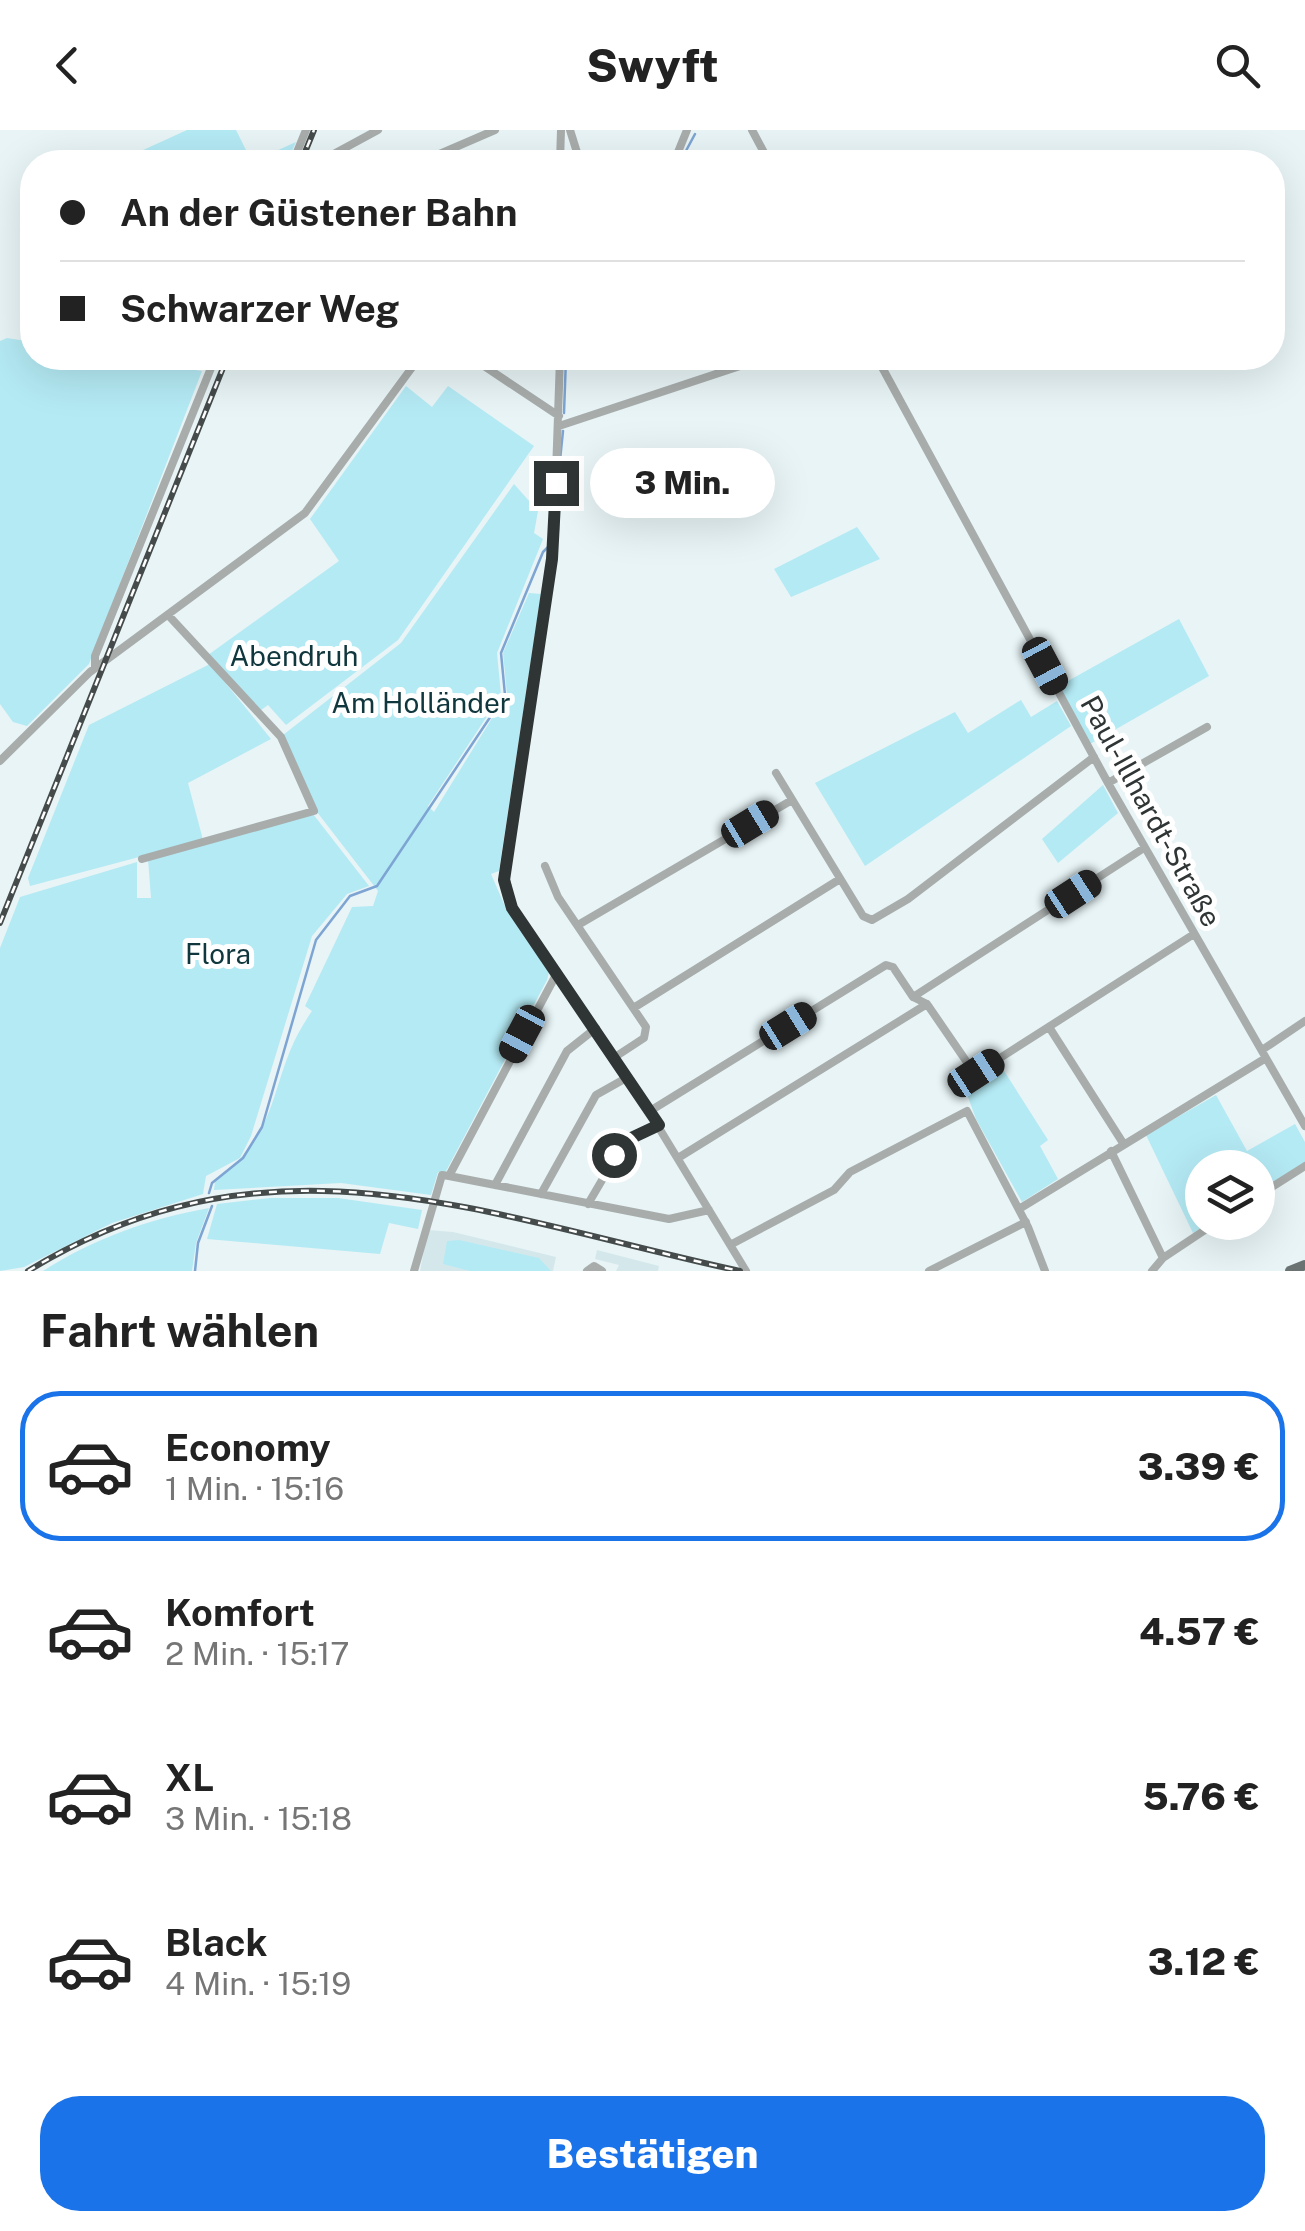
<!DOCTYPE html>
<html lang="de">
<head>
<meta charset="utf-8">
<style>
  :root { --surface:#fff; --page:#f2f2f2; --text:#222; --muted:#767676; --line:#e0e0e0; --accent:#1a73e8 }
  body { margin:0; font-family:"Public Sans",sans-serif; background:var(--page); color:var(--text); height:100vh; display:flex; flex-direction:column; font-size:38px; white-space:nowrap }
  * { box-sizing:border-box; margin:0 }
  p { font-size:32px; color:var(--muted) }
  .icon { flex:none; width:55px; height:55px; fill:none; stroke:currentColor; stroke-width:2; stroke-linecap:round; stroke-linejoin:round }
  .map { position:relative; height:1141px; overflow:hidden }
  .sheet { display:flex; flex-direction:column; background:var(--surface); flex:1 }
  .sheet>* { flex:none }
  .guide { position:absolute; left:20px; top:20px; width:1265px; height:220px; border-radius:40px; box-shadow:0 10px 40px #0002; display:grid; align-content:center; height:220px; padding:0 40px; background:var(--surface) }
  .fabs { position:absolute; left:1185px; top:1020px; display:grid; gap:20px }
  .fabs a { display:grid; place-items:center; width:90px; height:90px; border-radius:50%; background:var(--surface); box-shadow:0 10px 40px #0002; font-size:50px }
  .end { position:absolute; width:45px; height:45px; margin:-22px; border:12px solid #2f3434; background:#fff; box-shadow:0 0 0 5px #fff }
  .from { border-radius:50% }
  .bubble { position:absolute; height:70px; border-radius:35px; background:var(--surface); box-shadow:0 10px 40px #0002; font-size:32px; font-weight:800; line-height:70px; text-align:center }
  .car { position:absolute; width:30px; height:60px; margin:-30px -15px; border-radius:12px; box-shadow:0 0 8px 2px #0007; background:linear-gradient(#222 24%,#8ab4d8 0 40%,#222 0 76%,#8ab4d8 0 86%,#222 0) }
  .guide b { display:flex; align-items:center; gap:35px; height:95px; font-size:38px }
  .guide b+b { border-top:2px solid var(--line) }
  .guide i { width:25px; height:25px; background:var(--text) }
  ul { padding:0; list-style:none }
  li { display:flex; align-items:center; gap:30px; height:150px; margin:0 20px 15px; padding:0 20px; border:5px solid transparent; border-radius:40px }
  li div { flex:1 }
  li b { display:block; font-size:38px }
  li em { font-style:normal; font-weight:800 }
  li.current { border-color:var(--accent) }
  li>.icon { width:90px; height:90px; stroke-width:1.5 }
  h2 { padding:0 40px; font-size:45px; line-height:120px }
  .cta { display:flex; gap:20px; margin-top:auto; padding:20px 40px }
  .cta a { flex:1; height:115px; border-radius:40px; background:var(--accent); color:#fff; font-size:40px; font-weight:800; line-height:115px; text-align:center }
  header { display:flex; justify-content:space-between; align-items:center; height:130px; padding:0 40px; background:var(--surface); font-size:45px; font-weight:800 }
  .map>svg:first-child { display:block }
  .built { fill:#d4e8ec }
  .green { fill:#b4eaf4 }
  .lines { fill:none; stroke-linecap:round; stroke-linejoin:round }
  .stream { stroke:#7da4d2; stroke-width:2.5 }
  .minor { stroke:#a8adac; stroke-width:8 }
  .major { stroke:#6b7372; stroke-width:10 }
  .rail-casing { stroke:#454b4b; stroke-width:6 }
  .rail { stroke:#fff; stroke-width:2.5; stroke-dasharray:8; stroke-linecap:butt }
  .route { stroke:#2f3434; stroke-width:12 }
  .labels { text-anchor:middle; stroke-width:10; stroke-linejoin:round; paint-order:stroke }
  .park-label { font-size:28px; fill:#10373d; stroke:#fff }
  .street-label { font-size:28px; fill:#2f3434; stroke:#fff }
</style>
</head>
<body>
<header><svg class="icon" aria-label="back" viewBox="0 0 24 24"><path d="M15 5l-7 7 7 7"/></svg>Swyft<svg class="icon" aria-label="search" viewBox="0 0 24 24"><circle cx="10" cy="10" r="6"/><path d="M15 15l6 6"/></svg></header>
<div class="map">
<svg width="1305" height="1141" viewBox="0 0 1305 1141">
  <rect width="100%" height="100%" fill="#e8f4f6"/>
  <path class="built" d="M428 1100 453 1102 556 1127 553 1141H420Z
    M597 1120 659 1136 658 1141H616L619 1135 595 1129Z"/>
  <path class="green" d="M187 0H236L252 32 296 12 287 32H117Z
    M7 208 32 212V228H121L202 241 89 534 27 596 13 592 0 574V211Z
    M406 256 432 277 448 256 534 316 398 510 286 595 268 575 257 583 208 525 339 431 310 389Z
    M514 354 538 381 534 403 543 409 497 523 501 565 428 676 434 682 507 564 503 523 529 463 541 464 499 741 491 744 504 774 549 842 547 850 445 1043 438 1042 431 1065 341 1053 214 1060 215 1052C288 995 265 948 312 881L305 876 352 777 373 776 378 761 317 682 283 605 401 513Z
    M857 397 880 429 791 467 774 439Z
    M1179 489 1209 546 1090 614 1059 556Z
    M210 534 271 609 188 653 203 710 30 756 28 748 89 595Z
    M1021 570 1031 587 1057 571 1071 596 865 736 815 653 955 582 968 603Z
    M1103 655 1118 683 1058 733 1042 709Z
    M313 684 369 756 347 764 312 806 251 1006 240 1028 206 1046 203 1064 112 1093 24 1137 0 1141V818L20 767 137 732V768H151L148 729Z
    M999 933 1048 1010 1040 1016 1058 1049 1022 1072 976 989 964 956Z
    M1216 965 1247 1021 1295 994 1305 1012V1032L1258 1062V1038H1202V1092L1210 1093 1193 1103 1146 1005Z
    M270 1068H338L422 1080 418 1099 389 1093 380 1124 207 1109 217 1074Z
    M209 1078 196 1113 192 1141H43C95 1108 149 1089 209 1078Z
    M459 1110 539 1128 551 1141H470L443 1134 447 1111Z"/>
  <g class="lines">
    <path class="stream" d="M680 32 695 4
      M564 283 566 228
      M560 330 563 301
      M558 400V383
      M209 1063 212 1053 243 1028 262 997 316 810 350 766 377 756 505 565 501 523 543 422 551 414
      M195 1141 198 1113 212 1076"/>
    <path class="minor" d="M570 0 580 32
      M752 0 769 32
      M293 32 306 0
      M319 32 378 0
      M421 32 495 0
      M560 32 561 0
      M674 32 687 0
      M472 228 559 286
      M560 228 553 429 504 739 512 778 628 947 746 1141
      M877 228 1108 653 1305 996
      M559 296 764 228
      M95 538V526L215 228
      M0 631 90 542 305 383 419 228
      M776 643 863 786 872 790 908 769 1094 627
      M1108 653 1207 597
      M142 729 314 681 281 607 169 486
      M545 736 558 767 646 897 644 908 615 927
      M578 795 792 670
      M913 867 1144 718
      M635 877 840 749
      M1049 897 1123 1013
      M1262 920 1305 891
      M650 981 886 835 893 837 913 867 927 874
      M1111 1021 1163 1128
      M678 1028 927 874 975 944 1194 804
      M449 1046 669 1089 709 1080
      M449 1046 557 843
      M495 1055 567 921 596 898
      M541 1064 596 965 628 947
      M1258 1066 1305 1036
      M588 1074 625 1011 659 995
      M1019 1079 1266 928
      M730 1115 834 1060 850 1042 967 981 1028 1097 1045 1141
      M414 1141 442 1045 449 1046
      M587 1141 594 1136 602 1141
      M929 1141 1026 1092
      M1152 1141 1163 1128 1217 1092"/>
    <path class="major" d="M1290 1141 1305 1135"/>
    <g class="rail-casing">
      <path id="rail" d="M301 32 314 0
        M0 793 227 228
        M28 1141C271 992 485 1086 740 1141"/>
    </g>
    <use href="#rail" class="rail"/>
  </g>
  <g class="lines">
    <path class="route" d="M556 353 552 429 504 750 512 778 659 995 625 1011 614 1025"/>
  </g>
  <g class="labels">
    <g class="park-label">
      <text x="294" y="536">Abendruh</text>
      <text x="421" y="583">Am Holländer</text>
      <text x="218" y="834">Flora</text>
    </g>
    <g class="street-label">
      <text transform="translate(1151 681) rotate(61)" y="10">Paul-Illhardt-Straße</text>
    </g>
  </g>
</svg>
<div class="fabs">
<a><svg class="icon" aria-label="layers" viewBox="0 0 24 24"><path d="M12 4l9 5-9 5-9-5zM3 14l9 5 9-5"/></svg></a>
</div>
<i class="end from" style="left:614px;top:1025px"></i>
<i class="end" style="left:556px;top:353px"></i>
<div class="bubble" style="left:590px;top:318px;width:185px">3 Min.</div>
<i class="car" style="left:1045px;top:536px;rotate:152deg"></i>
<i class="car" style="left:750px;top:694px;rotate:59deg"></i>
<i class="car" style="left:1073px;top:764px;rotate:57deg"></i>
<i class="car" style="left:788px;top:896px;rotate:58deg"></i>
<i class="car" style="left:522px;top:904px;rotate:208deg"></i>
<i class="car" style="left:976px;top:943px;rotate:57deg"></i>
<div class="guide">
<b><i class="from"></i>An der Güstener Bahn</b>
<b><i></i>Schwarzer Weg</b>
</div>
</div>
<section class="sheet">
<h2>Fahrt wählen</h2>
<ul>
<li class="current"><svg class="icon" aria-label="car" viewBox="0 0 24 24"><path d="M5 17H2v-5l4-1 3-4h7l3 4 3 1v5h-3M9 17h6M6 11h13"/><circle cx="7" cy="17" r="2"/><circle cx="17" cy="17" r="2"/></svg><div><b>Economy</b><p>1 Min. · 15:16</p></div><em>3.39 €</em></li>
<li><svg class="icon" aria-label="car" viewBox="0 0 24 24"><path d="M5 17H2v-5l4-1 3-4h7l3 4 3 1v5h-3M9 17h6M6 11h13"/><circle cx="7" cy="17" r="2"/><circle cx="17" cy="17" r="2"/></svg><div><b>Komfort</b><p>2 Min. · 15:17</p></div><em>4.57 €</em></li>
<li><svg class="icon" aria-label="car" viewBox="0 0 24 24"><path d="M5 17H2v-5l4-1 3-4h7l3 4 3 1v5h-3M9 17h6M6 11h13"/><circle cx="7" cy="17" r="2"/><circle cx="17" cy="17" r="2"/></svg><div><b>XL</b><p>3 Min. · 15:18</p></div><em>5.76 €</em></li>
<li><svg class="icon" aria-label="car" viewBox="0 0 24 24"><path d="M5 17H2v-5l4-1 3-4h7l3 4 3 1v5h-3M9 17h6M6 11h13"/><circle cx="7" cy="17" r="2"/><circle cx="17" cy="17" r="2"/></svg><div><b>Black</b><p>4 Min. · 15:19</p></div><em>3.12 €</em></li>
</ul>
<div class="cta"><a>Bestätigen</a></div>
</section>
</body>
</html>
